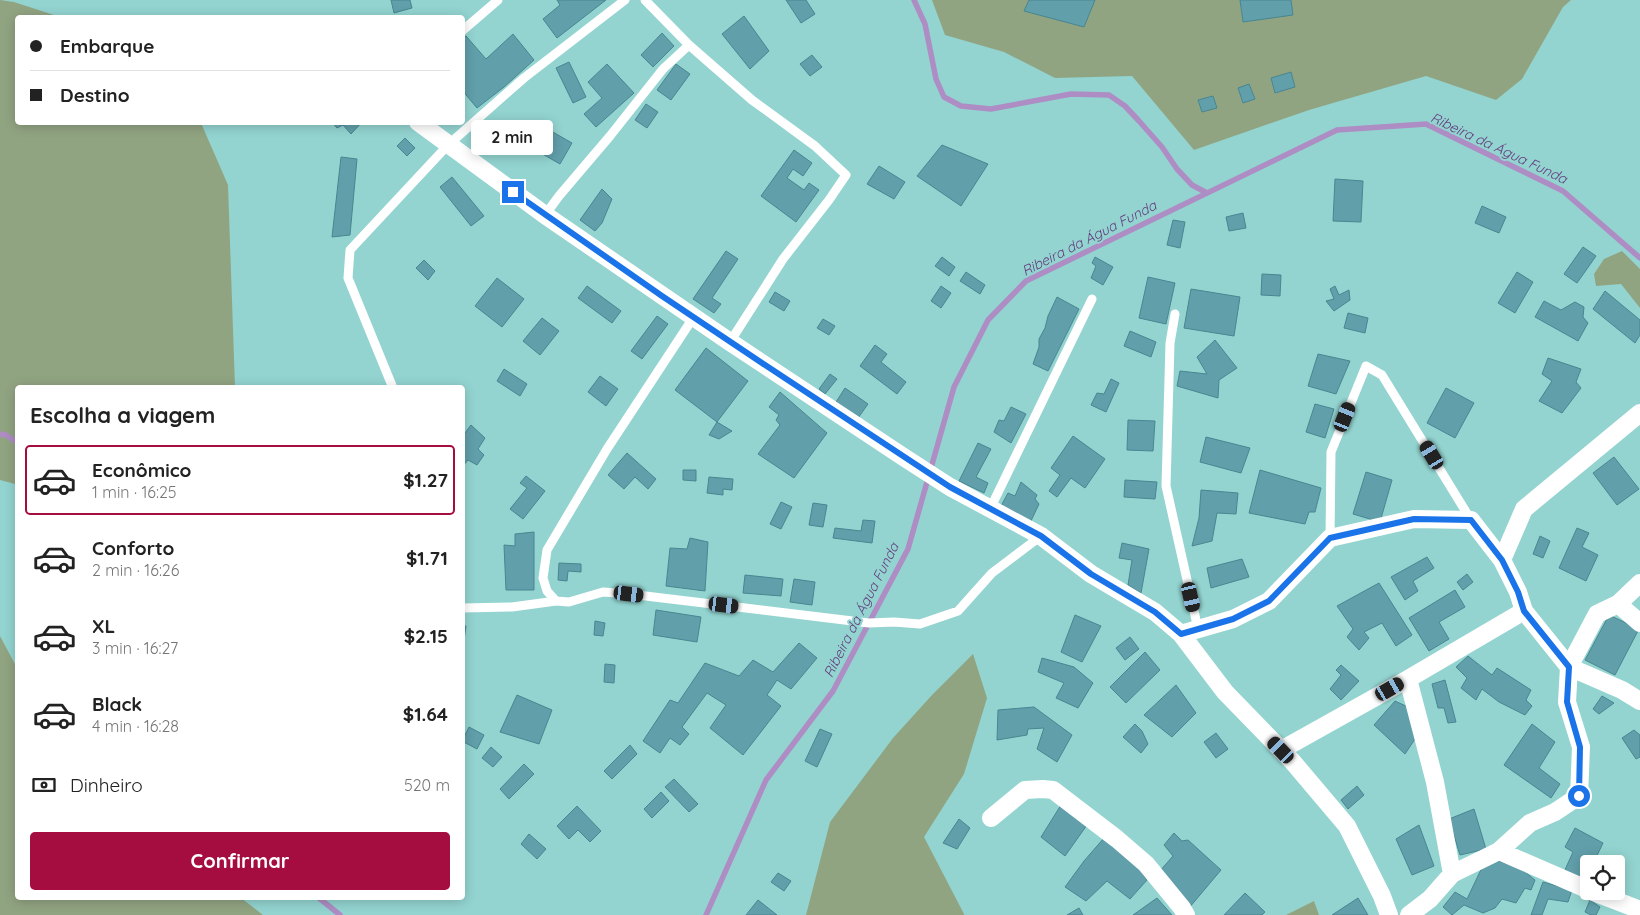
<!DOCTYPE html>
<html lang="pt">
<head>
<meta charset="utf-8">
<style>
  :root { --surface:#fff; --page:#f2f2f2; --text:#222; --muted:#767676; --line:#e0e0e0; --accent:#a50c40 }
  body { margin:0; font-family:Quicksand,sans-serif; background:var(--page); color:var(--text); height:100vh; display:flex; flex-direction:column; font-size:19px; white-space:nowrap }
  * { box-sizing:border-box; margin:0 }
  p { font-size:16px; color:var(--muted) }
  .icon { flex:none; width:28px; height:28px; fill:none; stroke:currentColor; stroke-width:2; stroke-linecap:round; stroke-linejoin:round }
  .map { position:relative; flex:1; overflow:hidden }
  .panel { position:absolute; left:15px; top:385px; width:450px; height:515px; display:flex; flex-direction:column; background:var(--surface); border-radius:5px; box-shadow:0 2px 12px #0003 }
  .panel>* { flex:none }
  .top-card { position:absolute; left:15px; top:15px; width:450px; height:110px; border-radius:5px; box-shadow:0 2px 12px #0003; display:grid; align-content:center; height:110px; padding:0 15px; background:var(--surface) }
  .fabs { position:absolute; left:1580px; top:855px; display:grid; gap:10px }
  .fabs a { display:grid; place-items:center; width:45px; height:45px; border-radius:5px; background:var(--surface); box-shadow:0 2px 12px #0003; font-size:25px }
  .end { position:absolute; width:22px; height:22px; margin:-11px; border:6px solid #1a73e8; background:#fff; box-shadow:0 0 0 2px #fff }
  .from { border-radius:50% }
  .bubble { position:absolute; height:35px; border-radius:5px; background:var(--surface); box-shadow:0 2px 12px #0003; font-size:16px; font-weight:700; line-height:35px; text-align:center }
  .car { position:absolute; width:15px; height:30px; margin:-15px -8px; border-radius:6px; box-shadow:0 0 4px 1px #0007; background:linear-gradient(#222 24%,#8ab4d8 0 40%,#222 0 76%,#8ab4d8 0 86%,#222 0) }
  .top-card b { display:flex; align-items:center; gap:18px; height:48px; font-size:19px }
  .top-card b+b { border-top:1px solid var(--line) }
  .top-card i { width:12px; height:12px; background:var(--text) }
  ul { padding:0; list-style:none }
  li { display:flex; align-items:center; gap:15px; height:70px; margin:0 10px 8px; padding:0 5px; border:2px solid transparent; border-radius:5px }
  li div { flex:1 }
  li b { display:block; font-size:19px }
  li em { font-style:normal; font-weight:700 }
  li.on { border-color:var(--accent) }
  li>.icon { width:45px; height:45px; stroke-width:1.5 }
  h2 { padding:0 15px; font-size:22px; line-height:60px }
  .pay { display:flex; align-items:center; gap:12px; height:55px; padding:0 15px; font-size:19px }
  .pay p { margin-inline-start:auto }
  .cta { display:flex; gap:10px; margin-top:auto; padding:10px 15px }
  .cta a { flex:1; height:58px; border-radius:5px; background:var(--accent); color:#fff; font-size:20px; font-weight:700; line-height:58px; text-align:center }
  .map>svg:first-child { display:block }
  .green { fill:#91a482 }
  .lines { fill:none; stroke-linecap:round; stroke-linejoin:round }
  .stream { stroke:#ad8dc3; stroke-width:5.5 }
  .building { fill:#619faa; stroke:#488691 }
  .service { stroke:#fff; stroke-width:9 }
  .minor { stroke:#fff; stroke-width:18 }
  .route { stroke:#1a73e8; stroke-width:6 }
  .labels { text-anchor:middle; stroke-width:4; stroke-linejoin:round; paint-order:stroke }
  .water-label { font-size:14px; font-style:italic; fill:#653c7f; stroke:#93d4d0 }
</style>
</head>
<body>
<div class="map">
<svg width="1640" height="915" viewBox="0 0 1640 915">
  <rect width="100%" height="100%" fill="#93d4d0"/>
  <path class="green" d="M0 0 14 2 60 17 18 18V122L201 123 228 185 235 387 18 388 17 487 15 484 0 480Z
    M932 0H1571L1563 7 1522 79 1496 100 1426 76 1309 110 1194 150 1132 76 1055 78 1004 52 945 35Z
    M1622 251 1640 269V308L1621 284 1596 286 1594 274 1604 259Z
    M0 636 17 668 18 898H241L263 915H0Z
    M973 654 987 698 964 774 924 837 964 914V915H806L830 822 893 738 932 695Z
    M1314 901 1319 915H1286Z"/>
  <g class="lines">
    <path class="stream" d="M914 0 925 24 936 79 944 97 961 106 991 109 1071 94 1109 95 1125 106 1139 121 1162 147 1177 169 1192 185 1207 193
      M0 434 6 435 18 443
      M319 898 340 915
      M706 915 766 780 833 691 908 549 954 387 988 320 1026 281 1337 130 1426 124 1563 191 1640 258"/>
  </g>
  <path class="building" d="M391 0H410L412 8 394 13Z
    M557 0H606L557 38 543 19 560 5Z
    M786 0H806L815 14 801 23Z
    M1029 0H1095L1084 27 1024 11Z
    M1240 0H1291L1293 15 1243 22Z
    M744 16 769 51 750 69 722 34Z
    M662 33 674 46 653 67 641 55Z
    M513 34 534 60 504 87 477 108 462 90V39L466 36 486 59Z
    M812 55 822 67 810 76 800 64Z
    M569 62 586 97 573 103 556 68Z
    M607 64 634 93 596 127 584 114 602 98 588 82Z
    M676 64 690 74 671 100 657 90Z
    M1291 72 1295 87 1275 93 1271 78Z
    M1249 84 1255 99 1243 103 1238 88Z
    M1213 96 1217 108 1202 112 1198 100Z
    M646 104 658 112 647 128 635 120Z
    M332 122H362L351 134 343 125 337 128Z
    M551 131 572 143 560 164 539 152Z
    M405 138 415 148 407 156 397 146Z
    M942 145 988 164 961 206 917 176Z
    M794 150 812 163 803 176 793 169 787 178 804 190 809 183 819 190 796 222 761 196Z
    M341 157 357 159 350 235 332 237Z
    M879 166 905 182 894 199 867 184Z
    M452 177 484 216 471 226 440 187Z
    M1335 179 1363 181 1361 222 1333 221Z
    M602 189 612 199 602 223 595 231 580 220Z
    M1482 206 1506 217 1499 233 1475 223Z
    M1243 213 1246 228 1229 231 1226 217Z
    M1173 220 1185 222 1180 248 1167 245Z
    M1583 247 1596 256 1577 283 1564 274Z
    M726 251 738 259 712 298 721 304 714 313 693 299Z
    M942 257 955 267 949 276 935 266Z
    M1095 257 1113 267 1103 285 1091 278 1096 266 1092 263Z
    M424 260 435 271 428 280 416 268Z
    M966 272 985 285 980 294 960 281Z
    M1517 272 1533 282 1515 313 1498 303Z
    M1262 274 1281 275 1280 296 1261 295Z
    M1148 277 1175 283 1166 324 1139 318Z
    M497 278 524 299 502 327 475 306Z
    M587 286 621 311 612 323 578 298Z
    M941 286 951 293 941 308 931 301Z
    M1335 286 1339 295 1349 290 1350 300 1334 311 1326 301 1334 299 1330 289Z
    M1191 289 1240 297 1234 336 1184 328Z
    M1605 291 1640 320V335L1635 343 1593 309Z
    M775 292 790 301 784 311 769 302Z
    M1057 297 1079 309 1048 371 1033 364 1039 347V339L1045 328 1048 316Z
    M1544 301 1561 310 1575 302 1584 307 1583 317 1588 323 1578 341 1535 317Z
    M1348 313 1368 318 1365 333 1344 328Z
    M657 316 668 324 642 359 631 351Z
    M542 318 559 331 540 355 523 341Z
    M823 319 835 326 829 335 817 328Z
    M1130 331 1156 342 1151 357 1124 346Z
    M1215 340 1237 368 1219 380 1218 398 1177 386 1180 371 1207 374 1197 357Z
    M875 345 887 354 881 362 906 382 897 394 860 366Z
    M706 348 748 381 717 422 675 390Z
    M1318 354 1350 361 1336 394 1308 386Z
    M1548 358 1581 369 1576 382 1581 388 1562 413 1539 401 1552 381 1542 374Z
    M504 369 527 384 520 396 497 381Z
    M830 374 837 379 825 394 819 389Z
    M600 376 618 389 606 406 588 392Z
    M1111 379 1119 383 1106 412 1091 405 1097 393 1104 394Z
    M845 388 868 404 858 418 836 402Z
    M1446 388 1474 403 1455 438 1427 423Z
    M780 392 827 433 794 478 758 454 780 425 776 420 779 415 769 407Z
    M1315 404 1334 409 1325 438 1306 432Z
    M1011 407 1026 414 1011 443 994 432 999 420 1004 421Z
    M1128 420 1155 421 1153 451 1127 450Z
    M717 422 732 431 719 439 709 435Z
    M471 425 485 438 478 449 484 455 477 465 468 460 462 467V437Z
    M1073 436 1105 459 1085 488 1071 478 1057 497 1049 491 1060 475 1051 468Z
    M1206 437 1250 448 1241 473 1200 462Z
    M978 443 991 449 976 477 988 483 984 493 959 481Z
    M627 453 656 479 648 489 635 477 624 489 608 475Z
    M1614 457 1639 489 1617 505 1593 473Z
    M683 470H696V481L683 480Z
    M1260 470 1321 488 1315 512H1309L1305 524 1249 513Z
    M1366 472 1392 480 1380 522 1353 514Z
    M526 476 545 491 523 519 510 509 527 488 520 483Z
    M709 477 733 479 732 490 723 489V495L707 493Z
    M1125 480 1157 482 1155 499 1124 497Z
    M1021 482 1037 495 1035 499 1039 504 1030 523 1001 506 1008 493 1015 496Z
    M1201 490 1238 493 1236 514 1217 513 1212 541 1192 546 1199 518Z
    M781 502 792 507 781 529 770 524Z
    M813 503 827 505 823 527 809 525Z
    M863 520 875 521 872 543 833 538 835 528 861 531Z
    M1577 528 1589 533 1582 547 1598 555 1586 581 1559 568Z
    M534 532V590H506L504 545 515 546V534Z
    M1540 536 1550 541 1543 558 1533 554Z
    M690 538 708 542 705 591 666 586 670 548 687 549Z
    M1122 543 1149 549 1141 593 1128 585 1132 560 1119 558Z
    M1427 557 1434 568 1413 581 1418 591 1405 600 1391 577Z
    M1242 559 1249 577 1211 588 1207 568Z
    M559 563 581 564V572L568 571 567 581 558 580Z
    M1467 574 1473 582 1463 590 1457 582Z
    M745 575 783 579 781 596 743 593Z
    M794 579 815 582 812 605 790 602Z
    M1379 583 1412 635 1396 646 1382 623 1364 632 1369 638 1359 650 1347 637 1353 629 1337 606Z
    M1455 590 1465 607 1439 622 1449 639 1429 651 1409 618Z
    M656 610 701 617 697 642 653 635Z
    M1075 615 1101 626 1082 662 1061 652Z
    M1609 615 1639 629 1615 675 1585 660Z
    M595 621 605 623 603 636 594 635Z
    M462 626H466L463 647H462Z
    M1130 637 1139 649 1125 660 1116 648Z
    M799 643 817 658 791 689 777 680 767 695 781 706 743 755 710 728 726 705 707 693 682 727 689 734 680 745 670 738 660 753 643 741 670 700 678 703 705 663 739 676 753 660 773 672Z
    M1145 652 1160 670 1126 703 1110 687Z
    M1468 656 1492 675 1497 668 1531 690 1526 700 1532 706 1525 715 1499 702 1482 689 1476 700 1461 688 1467 678 1456 667Z
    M1042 658 1074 667 1093 683 1078 708 1056 698 1064 683 1038 672Z
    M605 664 615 665 614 683 604 682Z
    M1341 665 1359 681 1341 700 1330 689 1341 675 1336 670Z
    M1445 680 1456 722 1448 723 1444 708H1438L1432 684Z
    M1176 685 1196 713 1172 737 1144 715Z
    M517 695 552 710 539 744 500 732Z
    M1602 696 1614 703 1599 714 1593 709Z
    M1395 701 1408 707 1415 739 1405 754 1374 725Z
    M1034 707 1072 735 1057 762 1037 749 1044 728 1028 729 1027 735 997 740 998 710Z
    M1135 724 1142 731 1148 744 1141 753 1123 737Z
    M1532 724 1555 742 1539 768 1560 784 1551 798 1504 765Z
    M469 727 484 735 477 749 462 741Z
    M820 729 832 734 817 767 805 761Z
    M1634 730 1640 735V757L1636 759 1622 738Z
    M1216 733 1228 749 1216 758 1204 742Z
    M630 745 637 754 612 779 604 771Z
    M491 747 502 757 493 767 482 758Z
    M524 764 534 774 509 799 500 789Z
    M674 779 698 804 689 812 665 787Z
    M1357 786 1364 795 1348 809 1341 800Z
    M661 792 669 801 652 818 644 809Z
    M1061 805 1087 825 1065 856 1041 837Z
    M577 806 601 831 590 842 578 830 569 839 557 826Z
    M1474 809 1486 849 1460 855 1449 819Z
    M959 819 970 828 957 849 943 843Z
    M1419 825 1434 866 1412 875 1396 839Z
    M1575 828 1603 843 1593 864H1589V872L1584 880 1564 872 1573 852 1565 847Z
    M1174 833 1182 841 1188 840 1221 870 1189 908 1159 872 1173 856 1164 845Z
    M529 834 546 849 537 859 521 844Z
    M1104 838 1132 858 1147 880 1130 899 1107 881 1086 901 1065 887 1084 861Z
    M1487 857 1520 868 1535 880 1531 890 1525 888 1516 903 1502 899 1495 908 1483 913 1464 905 1452 915 1443 907 1455 892 1467 899Z
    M778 873 791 881 784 891 771 882Z
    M1543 882 1572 890 1568 902 1548 899 1542 915H1531Z
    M1245 893 1265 912 1262 915H1224Z
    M1157 898 1172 915H1133Z
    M1358 898 1368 915H1332Z
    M758 900 777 915H746Z
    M1590 900 1600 907 1596 915H1591L1585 912Z
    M1079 908 1083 915H1067Z"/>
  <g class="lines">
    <path class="service" d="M645 0 689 45
      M462 31 498 0
      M545 215 559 196 610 136 663 69 689 45 752 100 815 146 846 175 829 200 783 259 730 342
      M1175 314 1170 343 1166 486 1198 629
      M693 318 607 449 547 550 543 578 547 591 556 601 569 602 603 592 629 594 869 623 894 622 920 624 958 611 992 573 1041 536
      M393 388 348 278 350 250 448 145 524 78 625 0
      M990 509 1092 299
      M1330 538 1331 452 1366 366 1382 375 1471 520
      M462 608 512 607 556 601"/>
    <path class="minor" d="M418 122 545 215 730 342 905 458 950 487 1041 536 1091 574 1155 612 1181 634 1225 692 1292 761 1347 826 1382 896 1389 915
      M1502 560 1524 509 1640 413
      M1618 604 1640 583
      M1181 634 1233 619 1269 601 1330 538 1414 519 1471 520 1502 560 1518 592 1524 611 1569 667 1622 690 1640 701
      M1408 679 1524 611
      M1281 750 1408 679 1435 782 1452 874 1430 899 1409 915
      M991 818 1025 790 1043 789 1053 790 1117 839 1146 864 1182 908 1186 915
      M1499 851 1589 890
      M1452 874 1499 851 1530 823 1555 812 1579 796 1581 747 1567 702 1569 667 1597 614 1618 604 1640 623
      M1591 891 1640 910"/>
  </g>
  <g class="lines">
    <path class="route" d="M513 192 662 296 762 363 950 487 1041 536 1091 574 1155 612 1181 634 1233 619 1269 601 1330 538 1414 519 1471 520 1502 560 1518 592 1524 611 1569 667 1567 702 1580 747 1579 796"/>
  </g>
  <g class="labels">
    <g class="water-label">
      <text transform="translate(1499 148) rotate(25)" y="5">Ribeira da Água Funda</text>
      <text transform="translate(1089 238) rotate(-27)" y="5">Ribeira da Água Funda</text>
      <text transform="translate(861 610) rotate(-63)" y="5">Ribeira da Água Funda</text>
    </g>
  </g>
</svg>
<div class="fabs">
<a><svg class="icon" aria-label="locate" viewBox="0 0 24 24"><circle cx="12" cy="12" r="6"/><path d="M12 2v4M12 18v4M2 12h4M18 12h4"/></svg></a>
</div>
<i class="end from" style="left:1579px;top:796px"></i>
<i class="end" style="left:513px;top:192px"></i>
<div class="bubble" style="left:471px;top:120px;width:82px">2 min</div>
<i class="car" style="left:1345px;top:417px;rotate:22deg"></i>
<i class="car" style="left:1432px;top:455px;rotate:329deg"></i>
<i class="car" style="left:629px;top:594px;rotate:97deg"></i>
<i class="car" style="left:1191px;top:597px;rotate:167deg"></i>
<i class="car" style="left:724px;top:605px;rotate:97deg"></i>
<i class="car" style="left:1390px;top:689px;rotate:60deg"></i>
<i class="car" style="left:1281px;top:750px;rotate:316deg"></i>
<div class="top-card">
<b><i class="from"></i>Embarque</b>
<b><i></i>Destino</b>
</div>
<section class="panel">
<h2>Escolha a viagem</h2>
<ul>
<li class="on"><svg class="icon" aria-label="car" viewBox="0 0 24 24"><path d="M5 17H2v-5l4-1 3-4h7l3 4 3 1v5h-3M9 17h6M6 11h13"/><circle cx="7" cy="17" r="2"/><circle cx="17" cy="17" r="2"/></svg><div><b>Econômico</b><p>1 min · 16:25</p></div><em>$1.27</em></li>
<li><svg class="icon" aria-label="car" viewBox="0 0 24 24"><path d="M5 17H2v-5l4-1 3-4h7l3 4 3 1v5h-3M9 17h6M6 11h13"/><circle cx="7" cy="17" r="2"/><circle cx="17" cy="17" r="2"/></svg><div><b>Conforto</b><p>2 min · 16:26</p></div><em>$1.71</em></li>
<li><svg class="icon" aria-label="car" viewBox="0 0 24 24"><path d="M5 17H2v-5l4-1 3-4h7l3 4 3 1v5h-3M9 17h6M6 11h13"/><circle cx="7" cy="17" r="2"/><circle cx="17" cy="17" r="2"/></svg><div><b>XL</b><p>3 min · 16:27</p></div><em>$2.15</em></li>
<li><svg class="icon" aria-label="car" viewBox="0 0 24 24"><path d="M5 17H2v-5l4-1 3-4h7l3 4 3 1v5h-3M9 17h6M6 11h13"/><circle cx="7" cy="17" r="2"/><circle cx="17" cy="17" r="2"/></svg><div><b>Black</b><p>4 min · 16:28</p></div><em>$1.64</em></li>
</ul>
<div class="pay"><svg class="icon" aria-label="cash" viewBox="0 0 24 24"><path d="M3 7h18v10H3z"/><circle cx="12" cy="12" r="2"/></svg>Dinheiro<p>520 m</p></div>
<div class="cta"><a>Confirmar</a></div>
</section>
</div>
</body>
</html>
